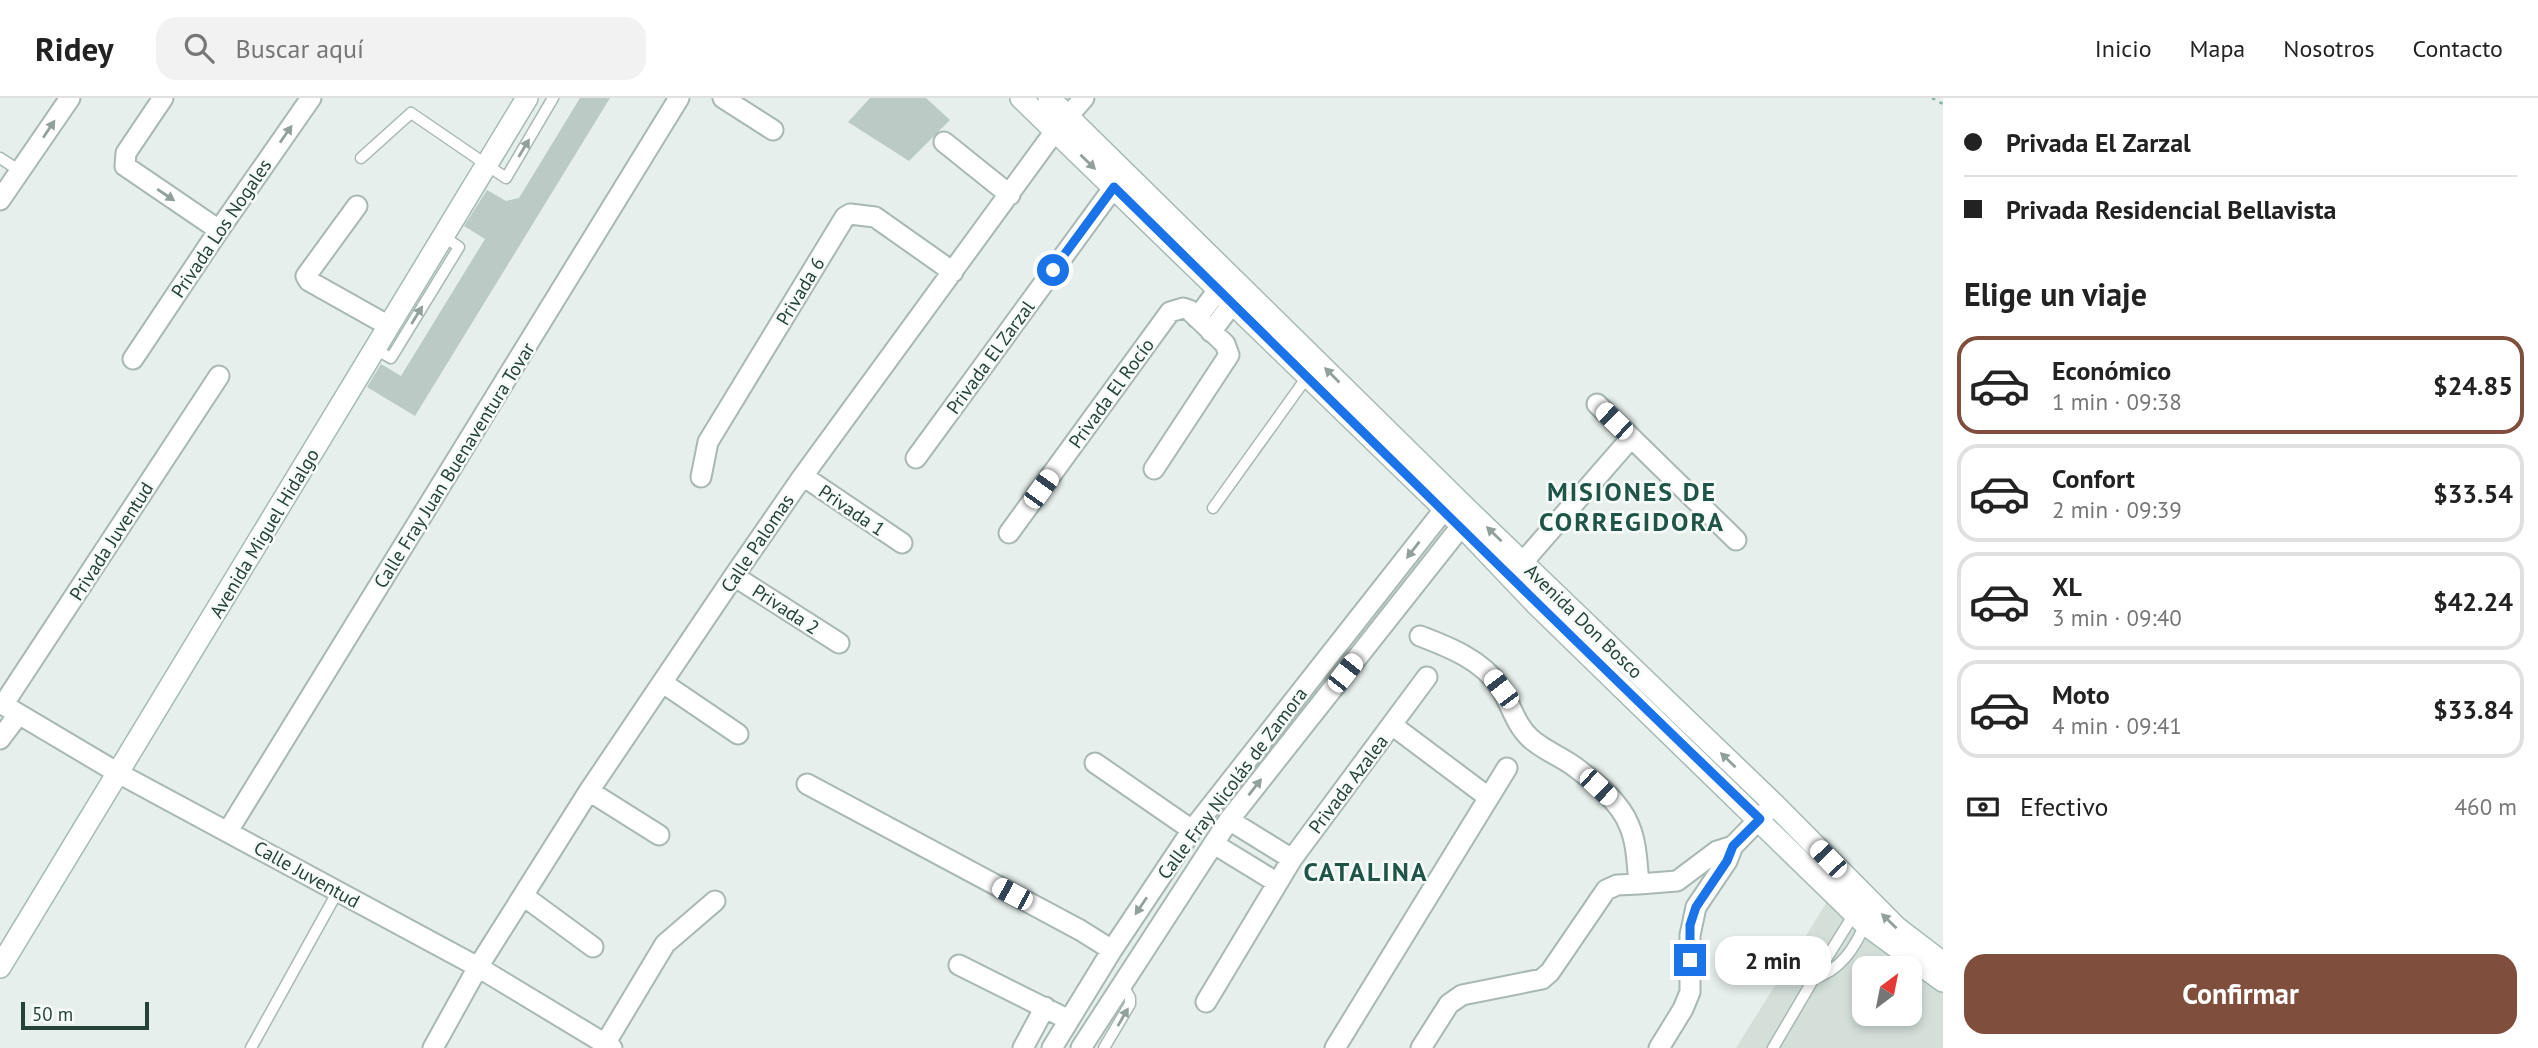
<!DOCTYPE html>
<html lang="es">
<head>
<meta charset="utf-8">
<style>
  :root { --surface:#fff; --page:#f2f2f2; --text:#222; --muted:#767676; --line:#e0e0e0; --accent:#804e3d }
  body { margin:0; font-family:"PT Sans",sans-serif; background:var(--page); color:var(--text); height:100vh; display:flex; flex-direction:column; font-size:26px; white-space:nowrap }
  * { box-sizing:border-box; margin:0 }
  p { font-size:23px; color:var(--muted) }
  .icon { flex:none; width:38px; height:38px; fill:none; stroke:currentColor; stroke-width:2; stroke-linecap:round; stroke-linejoin:round }
  .map { position:relative; flex:1; overflow:hidden }
  .details { display:flex; flex-direction:column; background:var(--surface); width:595px }
  .details>* { flex:none }
  .guide { display:grid; align-content:center; height:154px; padding:0 21px; background:var(--surface) }
  .needle { width:46px; rotate:32deg }
  .controls { position:absolute; left:1852px; top:858px; display:grid; gap:14px }
  .controls a { display:grid; place-items:center; width:70px; height:70px; border-radius:14px; background:var(--surface); box-shadow:0 4px 10px #0003; font-size:35px }
  .scale { position:absolute; left:21px; bottom:18px; width:128px; box-sizing:border-box; padding-left:7px; border:4px solid #24423a; border-top:0; font-size:19px; line-height:24px; white-space:nowrap; color:#24423a; -webkit-text-stroke:5px #f7fbf9; paint-order:stroke }
  .end { position:absolute; width:32px; height:32px; margin:-16px; border:9px solid #1a73e8; background:#fff; box-shadow:0 0 0 4px #fff }
  .from { border-radius:50% }
  .bubble { position:absolute; height:49px; border-radius:21px; background:var(--surface); box-shadow:0 4px 10px #0003; font-size:23px; font-weight:700; line-height:49px; text-align:center }
  .car { position:absolute; width:21px; height:42px; margin:-21px -10px; border-radius:9px; box-shadow:0 0 5px 2px #0007; background:linear-gradient(#fff 24%,#345 0 40%,#fff 0 76%,#345 0 86%,#fff 0) }
  .guide b { display:flex; align-items:center; gap:24px; height:66px; font-size:26px }
  .guide b+b { border-top:2px solid var(--line) }
  .guide i { width:18px; height:18px; background:var(--text) }
  ul { padding:0; list-style:none }
  li { display:flex; align-items:center; gap:21px; height:98px; margin:0 14px 10px; padding:0 7px; border:4px solid var(--line); border-radius:21px }
  li div { flex:1 }
  li b { display:block; font-size:26px }
  li em { font-style:normal; font-weight:700 }
  li.on { border-color:var(--accent) }
  li>.icon { width:63px; height:63px; stroke-width:1.5 }
  h2 { padding:0 21px; font-size:32px; line-height:84px }
  .pay { display:flex; align-items:center; gap:18px; height:77px; padding:0 21px; font-size:26px }
  .pay p { margin-inline-start:auto }
  .action { display:flex; gap:14px; margin-top:auto; padding:14px 21px }
  .action a { flex:1; height:80px; border-radius:21px; background:var(--accent); color:#fff; font-size:28px; font-weight:700; line-height:80px; text-align:center }
  header { display:flex; align-items:center; gap:42px; box-sizing:border-box; height:98px; padding:0 35px; background:var(--surface); border-bottom:2px solid var(--line) }
  header strong { font-size:33px }
  nav { display:flex; gap:38px; margin-inline-start:auto; font-size:24px }
  .search { width:490px; height:63px; background:var(--page); display:flex; align-items:center; gap:18px; box-sizing:border-box; padding:0 24px; border-radius:21px; color:var(--muted); font-size:26px }
  main { display:flex; flex:1; min-height:0 }
  .map>svg:first-child { display:block }
  .built { fill:#d4dfda; fill-rule:evenodd }
  .building { fill:#bbcac4 }
  .lines { fill:none; stroke-linecap:round; stroke-linejoin:round }
  .lane-casing { stroke:#a8b8b2; stroke-width:13 }
  .street-casing { stroke:#a8b8b2; stroke-width:23 }
  .secondary-casing { stroke:#a4bbb3; stroke-width:24 }
  .path { stroke:#86b3a5; stroke-width:2.5; stroke-dasharray:3.5 5; stroke-linecap:butt }
  .lane { stroke:#fff; stroke-width:10 }
  .street { stroke:#fff; stroke-width:19 }
  .secondary { stroke:#fff; stroke-width:21 }
  .oneway { fill:#92a09c }
  .route { stroke:#1a73e8; stroke-width:9 }
  .labels { text-anchor:middle; stroke-width:5; stroke-linejoin:round; paint-order:stroke }
  .street-label { font-size:19px; fill:#24423a; stroke:#f7fbf9 }
  .district-label { font-size:26px; font-weight:bold; letter-spacing:2px; fill:#1f5548; stroke:#f7fbf9 }
</style>
</head>
<body>
<header>
<strong>Ridey</strong>
<div class="search"><svg class="icon" aria-label="search" viewBox="0 0 24 24"><circle cx="10" cy="10" r="6"/><path d="M15 15l6 6"/></svg>Buscar aquí</div>
<nav><a>Inicio</a><a>Mapa</a><a>Nosotros</a><a>Contacto</a></nav>
</header>
<main>
<div class="map">
<svg width="1943" height="950" viewBox="0 0 1943 950">
  <rect width="100%" height="100%" fill="#e6efeb"/>
  <path class="built" d="M1830 799 1943 885V950H1736ZM1864 870H1909V915H1864Z"/>
  <path class="building" d="M580 0H610L415 318 367 289 381 266 401 278 485 141 464 128 487 92 506 103 519 100Z
    M870 0H926L950 22 909 63 848 24Z"/>
  <g class="lines">
    <g class="lane-casing">
      <path id="lane" d="M0 60 20 73
        M361 60 411 15 506 80 553 0
        M375 251 391 260 459 149 443 138
        M1213 410 1307 279
        M1813 881C1840 872 1854 852 1865 826
        M251 950 338 793
        M1104 950 1130 906V900L1122 886
        M1773 950 1813 882 1854 816"/>
    </g>
    <g class="street-casing">
      <path id="street" d="M163 0 126 55 125 68 219 132
        M723 0 773 32
        M944 44 1010 97
        M0 102 70 0
        M357 108 306 178 309 183 389 228
        M1197 220 1218 192
        M1211 234 1232 206
        M133 261 219 132 311 0
        M1597 306 1736 442
        M916 360 1114 89
        M803 378 902 445
        M701 379 708 344 845 119 850 116 875 119 953 174
        M1009 435 1170 214 1183 210 1189 212 1225 246 1229 257 1154 371
        M1523 464 1631 340
        M734 478 839 545
        M1420 538C1449 549 1482 562 1500 589 1511 606 1515 626 1530 640 1543 652 1560 658 1575 669 1595 684 1620 704 1629 727 1637 745 1637 767 1639 786L1677 783 1717 753 1733 748
        M663 585 738 636
        M0 605 118 675 478 869 612 950
        M3 607 219 278
        M1392 627 1488 699
        M0 641 18 617
        M1095 665 1192 732
        M807 686 1080 832 1112 852
        M589 693 659 737
        M1229 722 1292 761
        M228 733 679 0
        M1214 746 1276 784
        M525 799 593 849
        M959 867 1069 922
        M1206 904 1292 761 1427 579
        M605 946 665 846 715 803
        M433 950 478 869 589 693 734 478 803 378 1055 33 1084 0
        M1023 950 1045 909
        M1052 950 1112 852 1192 732 1454 399
        M1081 950 1229 722 1470 417
        M1335 950 1507 670
        M1421 950 1449 906 1462 897 1542 881 1550 874 1606 792 1617 787 1639 786
        M1659 950 1683 911 1690 894V837L1696 809 1727 763 1733 748 1774 706"/>
    </g>
    <g class="secondary-casing">
      <path id="secondary" d="M1021 0 1461 427 1537 507 1865 826 1943 883
        M1049 0 1471 415 1774 706 1896 829 1943 865
        M0 869 527 0"/>
    </g>
    <path class="path" d="M1932 0 1943 6"/>
    <use href="#lane" class="lane"/>
    <use href="#street" class="street"/>
    <use href="#secondary" class="secondary"/>
  </g>
  <defs><path id="oneway-solid" d="M-6-.8H1V-3.2L6.5 0L1 3.2V.8H-6Z" transform="scale(1.75)"/></defs>
  <g class="oneway">
    <use href="#oneway-solid" transform="translate(49 31) rotate(-56)"/>
    <use href="#oneway-solid" transform="translate(286 36) rotate(-55)"/>
    <use href="#oneway-solid" transform="translate(524 50) rotate(-59)"/>
    <use href="#oneway-solid" transform="translate(1088 64) rotate(44)"/>
    <use href="#oneway-solid" transform="translate(166 97) rotate(34)"/>
    <use href="#oneway-solid" transform="translate(417 217) rotate(-58)"/>
    <use href="#oneway-solid" transform="translate(1332 277) rotate(-135)"/>
    <use href="#oneway-solid" transform="translate(1494 436) rotate(-136)"/>
    <use href="#oneway-solid" transform="translate(1413 452) rotate(128)"/>
    <use href="#oneway-solid" transform="translate(1728 662) rotate(-136)"/>
    <use href="#oneway-solid" transform="translate(1255 689) rotate(-52)"/>
    <use href="#oneway-solid" transform="translate(1141 808) rotate(124)"/>
    <use href="#oneway-solid" transform="translate(1889 823) rotate(-136)"/>
    <use href="#oneway-solid" transform="translate(1123 919) rotate(-60)"/>
  </g>
  <g class="lines">
    <path class="route" d="M1053 172 1114 89C1329 300 1542 512 1760 721L1733 748 1727 763 1696 809 1690 827V862"/>
  </g>
  <g class="labels">
    <g class="street-label">
      <text transform="translate(221 130) rotate(-56)" y="7">Privada Los Nogales</text>
      <text transform="translate(800 193) rotate(-59)" y="7">Privada 6</text>
      <text transform="translate(990 259) rotate(-54)" y="7">Privada El Zarzal</text>
      <text transform="translate(1111 295) rotate(-54)" y="7">Privada El Rocío</text>
      <text transform="translate(454 367) rotate(-58)" y="7">Calle Fray Juan Buenaventura Tovar</text>
      <text transform="translate(852 412) rotate(34)" y="7">Privada 1</text>
      <text transform="translate(264 435) rotate(-59)" y="7">Avenida Miguel Hidalgo</text>
      <text transform="translate(111 443) rotate(-57)" y="7">Privada Juventud</text>
      <text transform="translate(757 445) rotate(-56)" y="7">Calle Palomas</text>
      <text transform="translate(786 511) rotate(33)" y="7">Privada 2</text>
      <text transform="translate(1584 523) rotate(44)" y="7">Avenida Don Bosco</text>
      <text transform="translate(1232 685) rotate(-53)" y="7">Calle Fray Nicolás de Zamora</text>
      <text transform="translate(1348 686) rotate(-53)" y="7">Privada Azalea</text>
      <text transform="translate(307 776) rotate(29)" y="7">Calle Juventud</text>
    </g>
    <g class="district-label">
      <text x="1632" y="403">MISIONES DE<tspan x="1632" dy="30">CORREGIDORA</tspan></text>
      <text x="1366" y="783">CATALINA</text>
    </g>
  </g>
</svg>
<div class="controls">
<a><svg class="needle" viewBox="-14 -14 28 28"><path d="M0-13l5 13h-10z" fill="#e53935"/><path d="M0 13l5-13h-10z" fill="#767676"/></svg></a>
</div>
<div class="scale">50 m</div>
<i class="end from" style="left:1053px;top:172px"></i>
<i class="end" style="left:1690px;top:862px"></i>
<div class="bubble" style="left:1715px;top:838px;width:116px">2 min</div>
<i class="car" style="left:1614px;top:323px;rotate:314deg"></i>
<i class="car" style="left:1041px;top:391px;rotate:36deg"></i>
<i class="car" style="left:1345px;top:575px;rotate:38deg"></i>
<i class="car" style="left:1501px;top:591px;rotate:323deg"></i>
<i class="car" style="left:1598px;top:689px;rotate:133deg"></i>
<i class="car" style="left:1828px;top:761px;rotate:316deg"></i>
<i class="car" style="left:1012px;top:796px;rotate:298deg"></i>
</div>
<section class="details">
<div class="guide">
<b><i class="from"></i>Privada El Zarzal</b>
<b><i></i>Privada Residencial Bellavista</b>
</div>
<h2>Elige un viaje</h2>
<ul>
<li class="on"><svg class="icon" aria-label="car" viewBox="0 0 24 24"><path d="M5 17H2v-5l4-1 3-4h7l3 4 3 1v5h-3M9 17h6M6 11h13"/><circle cx="7" cy="17" r="2"/><circle cx="17" cy="17" r="2"/></svg><div><b>Económico</b><p>1 min · 09:38</p></div><em>$24.85</em></li>
<li><svg class="icon" aria-label="car" viewBox="0 0 24 24"><path d="M5 17H2v-5l4-1 3-4h7l3 4 3 1v5h-3M9 17h6M6 11h13"/><circle cx="7" cy="17" r="2"/><circle cx="17" cy="17" r="2"/></svg><div><b>Confort</b><p>2 min · 09:39</p></div><em>$33.54</em></li>
<li><svg class="icon" aria-label="car" viewBox="0 0 24 24"><path d="M5 17H2v-5l4-1 3-4h7l3 4 3 1v5h-3M9 17h6M6 11h13"/><circle cx="7" cy="17" r="2"/><circle cx="17" cy="17" r="2"/></svg><div><b>XL</b><p>3 min · 09:40</p></div><em>$42.24</em></li>
<li><svg class="icon" aria-label="car" viewBox="0 0 24 24"><path d="M5 17H2v-5l4-1 3-4h7l3 4 3 1v5h-3M9 17h6M6 11h13"/><circle cx="7" cy="17" r="2"/><circle cx="17" cy="17" r="2"/></svg><div><b>Moto</b><p>4 min · 09:41</p></div><em>$33.84</em></li>
</ul>
<div class="pay"><svg class="icon" aria-label="cash" viewBox="0 0 24 24"><path d="M3 7h18v10H3z"/><circle cx="12" cy="12" r="2"/></svg>Efectivo<p>460 m</p></div>
<div class="action"><a>Confirmar</a></div>
</section>
</main>
</body>
</html>
